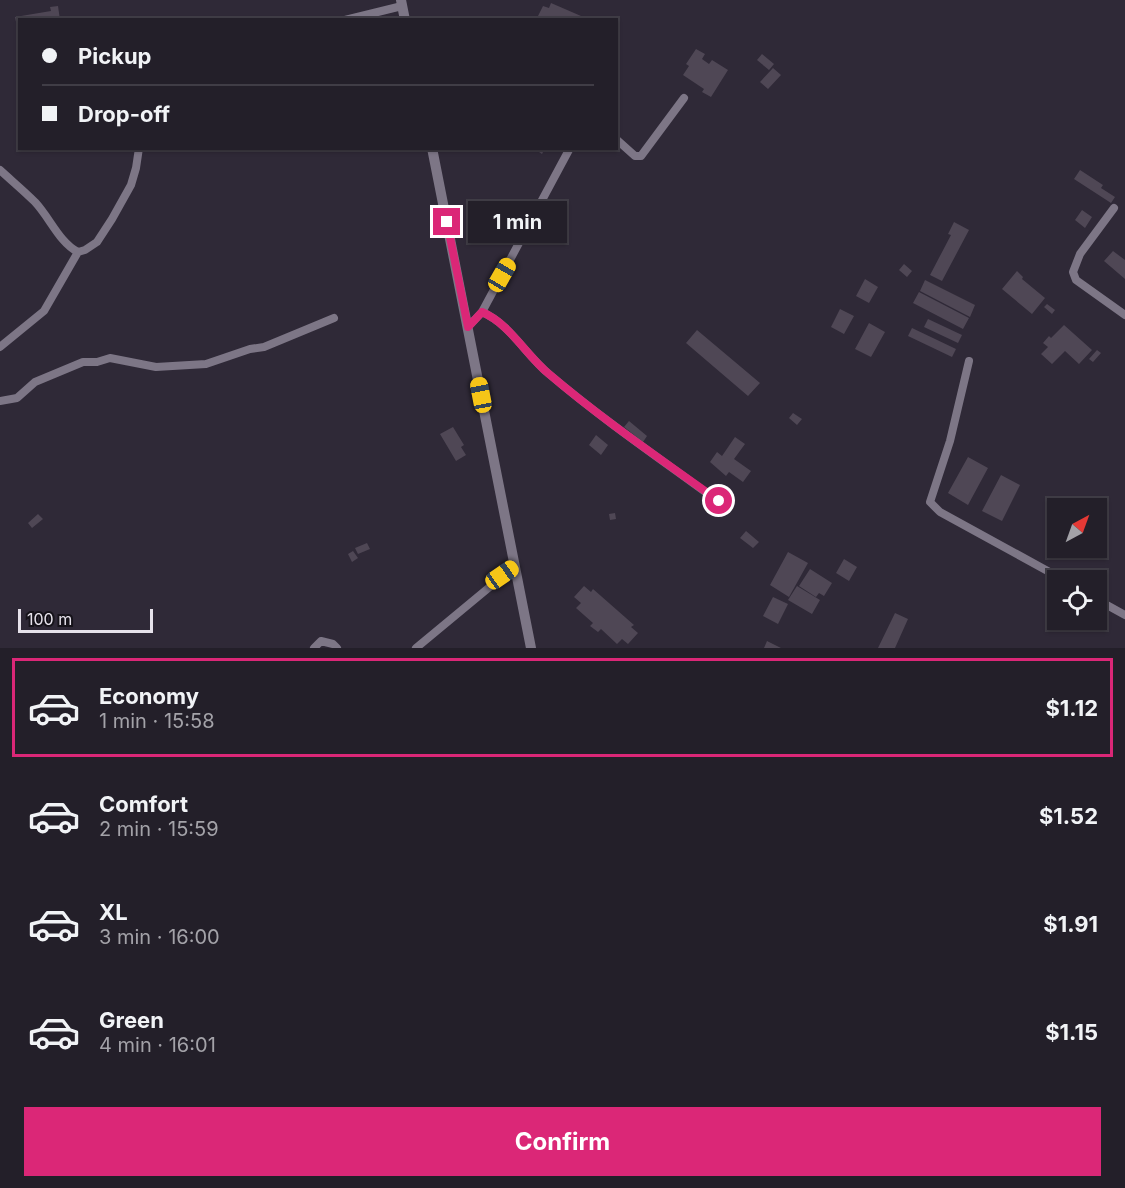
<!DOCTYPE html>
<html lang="en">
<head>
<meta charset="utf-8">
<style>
  :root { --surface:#231f29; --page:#2f2c35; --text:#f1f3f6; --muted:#a3a2a8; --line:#403d46; --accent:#db2777 }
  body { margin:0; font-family:Inter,sans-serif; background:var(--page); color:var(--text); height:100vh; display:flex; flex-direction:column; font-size:22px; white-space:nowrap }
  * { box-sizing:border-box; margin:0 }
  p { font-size:20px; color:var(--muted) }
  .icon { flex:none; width:33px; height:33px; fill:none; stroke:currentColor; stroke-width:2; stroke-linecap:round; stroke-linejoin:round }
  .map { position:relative; height:648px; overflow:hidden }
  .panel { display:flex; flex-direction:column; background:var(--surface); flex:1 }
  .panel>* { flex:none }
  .top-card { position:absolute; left:18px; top:18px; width:600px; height:132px; border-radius:0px; box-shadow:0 2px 4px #0004,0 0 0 2px var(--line); display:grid; align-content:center; height:132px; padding:0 24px; background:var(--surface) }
  .needle { width:39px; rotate:41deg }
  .controls { position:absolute; left:1047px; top:498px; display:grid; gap:12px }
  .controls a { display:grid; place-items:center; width:60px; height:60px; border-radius:0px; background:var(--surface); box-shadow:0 2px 4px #0004,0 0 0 2px var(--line); font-size:30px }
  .scale { position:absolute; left:18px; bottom:15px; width:135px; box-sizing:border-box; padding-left:6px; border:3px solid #e6e2eb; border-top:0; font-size:16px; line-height:21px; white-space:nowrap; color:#e6e2eb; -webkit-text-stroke:4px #16131a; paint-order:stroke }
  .end { position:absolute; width:27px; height:27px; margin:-14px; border:8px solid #db2777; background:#fff; box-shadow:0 0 0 3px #fff }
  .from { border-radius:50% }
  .bubble { position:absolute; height:42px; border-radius:0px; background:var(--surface); box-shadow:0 2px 4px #0004,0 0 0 2px var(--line); font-size:20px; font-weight:700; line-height:42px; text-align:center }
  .car { position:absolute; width:18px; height:36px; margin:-18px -9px; border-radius:8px; box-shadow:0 0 4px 2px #0007; background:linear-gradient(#f5c518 24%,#345 0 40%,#f5c518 0 76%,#345 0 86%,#f5c518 0) }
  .top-card b { display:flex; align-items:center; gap:21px; height:57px; font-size:22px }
  .top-card b+b { border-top:2px solid var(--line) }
  .top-card i { width:15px; height:15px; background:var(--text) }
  ul { padding:10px 0 0; list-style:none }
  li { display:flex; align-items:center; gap:18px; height:99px; margin:0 12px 9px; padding:0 12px; border:3px solid transparent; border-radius:0px }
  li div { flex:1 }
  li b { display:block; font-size:22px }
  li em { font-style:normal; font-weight:700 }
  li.selected { border-color:var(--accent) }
  li>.icon { width:54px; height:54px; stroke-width:1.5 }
  .primary-button { display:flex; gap:12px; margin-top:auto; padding:12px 24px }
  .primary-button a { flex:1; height:69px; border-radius:0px; background:var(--accent); color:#fff; font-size:24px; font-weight:700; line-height:69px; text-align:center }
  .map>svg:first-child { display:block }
  .building { fill:#4f4755 }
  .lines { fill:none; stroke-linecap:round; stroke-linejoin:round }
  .minor { stroke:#7d7686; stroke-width:8 }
  .tertiary { stroke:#7d7686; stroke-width:10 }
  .route { stroke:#db2777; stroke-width:8 }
</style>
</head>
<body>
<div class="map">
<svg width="1125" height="648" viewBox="0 0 1125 648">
  <rect width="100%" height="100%" fill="#2f2937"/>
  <path class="building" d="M551 3 581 16 580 20H536L543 6 549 8Z
    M58 6 60 20H20V31H18L15 17 51 11 50 7Z
    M696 49 705 54 702 59 709 64 712 60 728 70 711 97 702 92 704 89 683 75 689 66 686 64Z
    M762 54 774 64 769 70 757 60Z
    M773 68 781 75 768 89 760 82Z
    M533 148H545L542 154Z
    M1080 170 1103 185 1101 188 1115 197 1111 203 1074 179Z
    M1082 210 1092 217 1085 228 1075 220Z
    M954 222 969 230 942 281 930 275 951 235 948 234Z
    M1113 251 1125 260V279L1104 261Z
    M904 264 912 271 907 277 899 270Z
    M1017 271 1023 277 1022 279 1045 298 1032 314 1002 289Z
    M865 279 878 287 869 303 856 296Z
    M925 280 975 305 970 317 920 291Z
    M919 292 969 318 963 329 913 303Z
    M1047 304 1055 310 1052 314 1044 307Z
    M840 309 854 316 844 334 831 327Z
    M928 319 962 335 958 343 924 327Z
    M869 323 885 332 871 357 855 349Z
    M1064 325 1092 350 1079 364 1065 351 1052 364 1041 354 1048 347 1043 343 1049 336 1051 338Z
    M912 328 956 349 952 357 908 336Z
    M697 330 760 383 748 396 686 343Z
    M1097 350 1101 353 1093 362 1089 359Z
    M793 413 802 419 797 425 789 418Z
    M629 421 647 436 643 442 624 427Z
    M453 427 464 445 461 447 466 455 456 461 440 434Z
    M596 435 608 445 601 455 589 445Z
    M735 437 745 444 734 459 751 471 743 482 729 472 726 476 710 462 717 452 722 456Z
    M968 457 988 468 968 505 948 493Z
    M1001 475 1020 485 1002 521 982 511Z
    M615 513 616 519 610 520 609 514Z
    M38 514 43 519 32 528 28 523Z
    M746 531 759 542 753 548 740 538Z
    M367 543 370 549 358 554 355 548Z
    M353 551 358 558 352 562 348 554Z
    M788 552 808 563 789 597 770 585Z
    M844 559 857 567 849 581 836 573Z
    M810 569 832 583 824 596 819 593 816 597 799 586Z
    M584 586 591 592 593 589 634 625 631 627 638 633 628 644 622 639 617 644 601 629 598 632 590 626 593 623 576 608 581 603 574 597Z
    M797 586 820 600 812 614 788 600Z
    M773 597 788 604 778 624 763 616Z
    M895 613 908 619 895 648H878Z
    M767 641 781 648H764Z"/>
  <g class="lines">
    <path class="minor" d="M345 20 402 6
      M616 139 635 156H641L684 98
      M0 170C12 181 24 191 35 202 50 218 59 242 78 252
      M1114 208 1080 254 1073 272 1076 280 1125 315
      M482 312C510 324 525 354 549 374 603 420 662 460 719 502
      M468 327 482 312 570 148
      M0 347 44 311 78 252 85 250 97 242 112 219 131 185 136 168 139 148
      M969 361 950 441 930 502 940 512 1064 580
      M0 401 17 398 35 382 83 362H97L110 358 156 367 206 364 250 349 264 347 334 318
      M1096 599 1125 615
      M314 648 321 641 333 644 337 648
      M416 648 515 566"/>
    <path class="tertiary" d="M401 0 405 20
      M432 148 531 648"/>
  </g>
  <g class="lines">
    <path class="route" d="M447 222 468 327 482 312C510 324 525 354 549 374 603 420 662 460 719 501"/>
  </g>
</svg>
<div class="controls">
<a><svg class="needle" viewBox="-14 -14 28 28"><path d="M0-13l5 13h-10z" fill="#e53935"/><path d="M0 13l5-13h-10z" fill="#a3a2a8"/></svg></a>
<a><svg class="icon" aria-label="locate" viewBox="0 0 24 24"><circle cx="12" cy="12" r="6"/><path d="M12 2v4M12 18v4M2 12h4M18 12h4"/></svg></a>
</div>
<div class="scale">100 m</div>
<i class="end from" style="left:719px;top:501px"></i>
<i class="end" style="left:447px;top:222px"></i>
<div class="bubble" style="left:468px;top:201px;width:99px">1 min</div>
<i class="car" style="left:502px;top:275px;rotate:30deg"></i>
<i class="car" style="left:481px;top:395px;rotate:349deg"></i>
<i class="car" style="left:502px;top:575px;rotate:55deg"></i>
<div class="top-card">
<b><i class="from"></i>Pickup</b>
<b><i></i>Drop-off</b>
</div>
</div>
<section class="panel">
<ul>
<li class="selected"><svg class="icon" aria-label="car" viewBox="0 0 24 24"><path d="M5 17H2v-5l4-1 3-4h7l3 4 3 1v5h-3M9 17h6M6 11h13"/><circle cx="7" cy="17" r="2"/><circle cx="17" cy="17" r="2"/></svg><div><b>Economy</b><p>1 min · 15:58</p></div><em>$1.12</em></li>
<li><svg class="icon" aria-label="car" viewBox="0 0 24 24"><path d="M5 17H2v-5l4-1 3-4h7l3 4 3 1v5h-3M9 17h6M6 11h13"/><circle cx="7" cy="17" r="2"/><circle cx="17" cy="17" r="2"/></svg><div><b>Comfort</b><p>2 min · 15:59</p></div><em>$1.52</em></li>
<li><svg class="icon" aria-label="car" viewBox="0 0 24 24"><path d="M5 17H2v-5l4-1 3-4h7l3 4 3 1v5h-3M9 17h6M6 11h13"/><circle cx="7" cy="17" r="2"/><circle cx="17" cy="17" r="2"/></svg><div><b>XL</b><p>3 min · 16:00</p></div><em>$1.91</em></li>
<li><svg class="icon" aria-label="car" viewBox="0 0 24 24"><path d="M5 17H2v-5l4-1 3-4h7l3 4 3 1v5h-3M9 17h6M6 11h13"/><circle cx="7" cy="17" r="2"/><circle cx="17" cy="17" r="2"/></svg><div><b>Green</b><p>4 min · 16:01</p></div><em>$1.15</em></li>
</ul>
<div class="primary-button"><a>Confirm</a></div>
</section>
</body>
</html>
